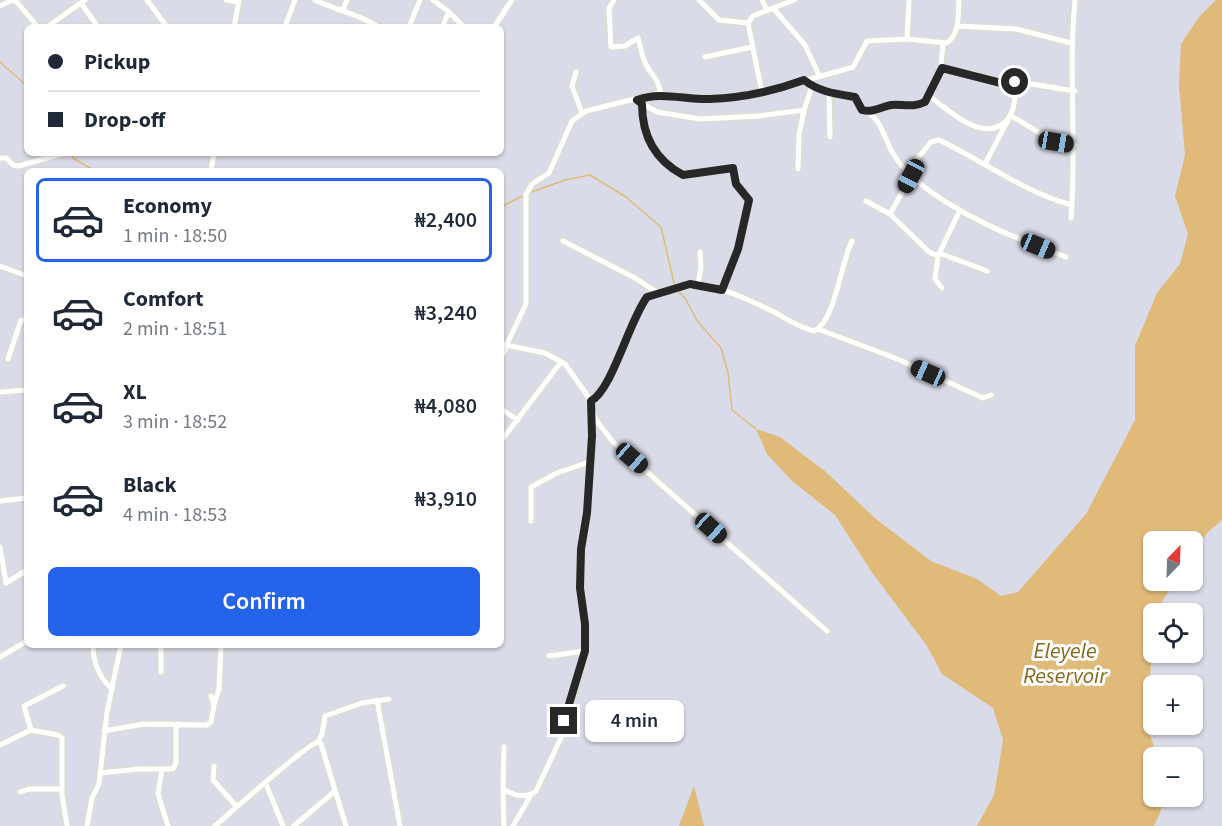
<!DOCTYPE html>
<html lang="en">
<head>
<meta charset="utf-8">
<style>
  :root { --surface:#fff; --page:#f2f2f3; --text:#1f2937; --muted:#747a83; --line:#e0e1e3; --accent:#2563eb }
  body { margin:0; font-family:"Source Sans 3",sans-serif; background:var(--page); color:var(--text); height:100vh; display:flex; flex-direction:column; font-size:22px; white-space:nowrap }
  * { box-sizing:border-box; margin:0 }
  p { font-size:20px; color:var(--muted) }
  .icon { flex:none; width:33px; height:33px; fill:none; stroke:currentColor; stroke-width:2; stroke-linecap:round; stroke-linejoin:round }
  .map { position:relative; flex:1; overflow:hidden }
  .drawer { position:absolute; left:24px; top:168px; width:480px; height:480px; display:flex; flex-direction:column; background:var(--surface); border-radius:9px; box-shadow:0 2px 4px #0004 }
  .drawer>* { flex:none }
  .top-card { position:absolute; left:24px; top:24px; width:480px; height:132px; border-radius:9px; box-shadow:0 2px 4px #0004; display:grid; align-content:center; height:132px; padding:0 24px; background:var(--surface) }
  .needle { width:39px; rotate:23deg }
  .fabs { position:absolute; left:1143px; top:531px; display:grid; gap:12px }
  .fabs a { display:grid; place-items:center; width:60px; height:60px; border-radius:9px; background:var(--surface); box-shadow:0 2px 4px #0004; font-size:30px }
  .end { position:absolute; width:27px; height:27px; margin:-14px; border:8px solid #272727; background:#fff; box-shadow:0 0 0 3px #fff }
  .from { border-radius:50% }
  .bubble { position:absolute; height:42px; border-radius:9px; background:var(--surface); box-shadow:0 2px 4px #0004; font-size:20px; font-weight:600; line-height:42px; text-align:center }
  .car { position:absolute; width:18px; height:36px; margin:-18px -9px; border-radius:8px; box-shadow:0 0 4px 2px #0007; background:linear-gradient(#222 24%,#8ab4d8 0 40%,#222 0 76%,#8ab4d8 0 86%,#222 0) }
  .top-card b { display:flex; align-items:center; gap:21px; height:57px; font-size:22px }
  .top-card b+b { border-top:2px solid var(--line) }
  .top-card i { width:15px; height:15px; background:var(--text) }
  ul { padding:10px 0 0; list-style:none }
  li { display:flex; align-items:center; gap:18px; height:84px; margin:0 12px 9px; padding:0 12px; border:3px solid transparent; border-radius:9px }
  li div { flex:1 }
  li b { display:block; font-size:22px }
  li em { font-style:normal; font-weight:600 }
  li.selected { border-color:var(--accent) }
  li>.icon { width:54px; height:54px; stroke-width:1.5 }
  .primary-button { display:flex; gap:12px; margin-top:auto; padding:12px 24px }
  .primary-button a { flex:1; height:69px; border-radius:9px; background:var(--accent); color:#fff; font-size:24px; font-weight:600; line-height:69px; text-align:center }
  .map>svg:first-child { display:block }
  .water { fill:#dfba79 }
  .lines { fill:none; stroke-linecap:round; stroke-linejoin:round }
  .stream { stroke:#dfba79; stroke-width:1.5 }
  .minor-casing { stroke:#dcded0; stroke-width:8 }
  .minor { stroke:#fff; stroke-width:5 }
  .route { stroke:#272727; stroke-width:8 }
  .labels { text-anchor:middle; stroke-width:6; stroke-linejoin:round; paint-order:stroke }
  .water-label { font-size:22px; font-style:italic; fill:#86681c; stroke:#fff }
</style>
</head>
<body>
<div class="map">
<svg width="1222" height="826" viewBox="0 0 1222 826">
  <rect width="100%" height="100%" fill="#dadbe8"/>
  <path class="water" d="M1216 0H1222V520L1207 533 1193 555 1192 542H1154V580L1176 581 1163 600 1158 613 1154 614 1147 727 1158 757 1154 758V796L1164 797 1160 813 1154 826H977L994 795 1003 740 993 708 942 674 927 646 871 571 835 515 792 481 767 454 756 429 780 437 826 472 876 519 931 561 977 579 1001 596 1018 592 1086 514 1135 420V346L1157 293 1180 264 1188 234 1175 196 1185 155 1179 85 1181 44 1199 17Z
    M694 786 704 826H679Z"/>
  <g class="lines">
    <path class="stream" d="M0 62 27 86
      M71 153 73 158 95 171
      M529 193 565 180 590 175 626 197 661 227 675 287
      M501 207 524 195
      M678 291 685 298 698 322 721 348 728 373 732 410 756 429"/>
    <g class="minor-casing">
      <path id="minor" d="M15 0 38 27
        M147 0 167 27
        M226 0 239 2
        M315 0C336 10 359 14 379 27
        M433 0 449 12 442 27
        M614 0 609 8 611 47 625 46 638 38C641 47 642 60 648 68 656 80 658 80 661 95
        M699 0 719 20 748 23
        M762 0 767 10
        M81 3 98 27
        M0 6 13 0
        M773 8 805 45 819 75
        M339 10H343L347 0
        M449 12 464 27
        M957 26 1016 29 1071 43
        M47 27 85 0
        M234 27 239 0
        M285 27 295 0
        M409 27 420 0
        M494 27 512 0
        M907 39 946 43C960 36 958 14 959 0
        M943 43 941 65 947 71 973 74 1001 83H1025L1075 91
        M705 57 752 47
        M576 72 572 86 582 113
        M804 80C819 92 837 94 855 97L862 110C880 115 883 135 891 150 896 160 906 171 914 179 959 216 1012 237 1066 257
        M829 92 830 137
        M762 93 748 23 753 16 794 0
        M929 96C948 109 980 142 1004 123 1013 116 1015 103 1015 92L1008 83
        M641 103 657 112 700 119 759 116 804 110 812 86
        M642 104C643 136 655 159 683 175L733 168 736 184 749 200 738 249 721 290
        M870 113 892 105 916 106 925 102 942 68
        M1010 115 1051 140 1075 145
        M0 158H6L13 165 19 166 61 154
        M985 164 1008 120
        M798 169 799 135 804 110
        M211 171 214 153
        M907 171 931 142 939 140C984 161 1023 192 1072 205
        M866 201 890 214 929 252 938 256
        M890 214 911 176
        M1071 218C1077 145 1068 72 1075 0
        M563 241 635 278 658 293
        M939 253 987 271
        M0 266 27 276
        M698 284 701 268 700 252
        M942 288 935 279 938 256 959 212
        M818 329 895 358 983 398 991 395
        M501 344 545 353 565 364 591 401 592 436 587 513 581 549 580 588 585 624V657L560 740 536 791C526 799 513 795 503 789L504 747
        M506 346 526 304V194L532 184 549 173 572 121 586 111 655 94 710 99 762 93 853 67 867 41 907 39 909 0
        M501 357 507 346
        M8 359 21 320H27
        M0 392 27 390
        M591 401C611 390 629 321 647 297 699 275 729 290 776 313 788 320 801 328 814 331 835 322 841 262 852 241
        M591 407 596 420 613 442 827 631
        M501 409 518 420
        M501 441 561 362
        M0 501 27 498
        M531 521V487L557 473 589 462
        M0 547 6 583 27 570
        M93 645C93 663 99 677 112 689
        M549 656 585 651
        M0 657 27 641
        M161 672V645
        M377 700 400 826
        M214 705 219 689 221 645
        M31 730 24 706 63 686
        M104 731 144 724 207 725 211 722 214 705 211 696
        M318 742 321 744 346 826
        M0 745 31 730 58 735 62 738V795L67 826
        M214 766 213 780 237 807
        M162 769 158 794 168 826
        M100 773 139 769H173L176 763V725
        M266 784 283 826
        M503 789 504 826
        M20 792 29 789H62
        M87 826 92 798 99 784 107 712 121 645
        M215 826C229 814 308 743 318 742L322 734 325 716 362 703 389 699
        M294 826 335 791
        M513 826 531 795"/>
    </g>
    <use href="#minor" class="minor"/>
  </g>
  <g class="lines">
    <path class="route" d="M564 721 585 651V624L580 588 581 549 587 513 592 436 591 401C612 390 629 321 647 297L690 284 722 290 738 249 749 200 736 184 733 168 683 175C655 160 642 135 642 104L637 100C661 91 685 100 710 99 742 98 774 91 804 80 819 92 837 94 855 97L862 110C873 113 880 107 891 105 903 104 913 108 925 102L942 68 1001 83 1015 82"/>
  </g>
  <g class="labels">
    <g class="water-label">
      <text x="1065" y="658">Eleyele<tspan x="1065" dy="25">Reservoir</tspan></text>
    </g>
  </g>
</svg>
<div class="fabs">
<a><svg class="needle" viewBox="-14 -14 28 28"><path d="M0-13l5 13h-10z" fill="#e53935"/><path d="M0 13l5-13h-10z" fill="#747a83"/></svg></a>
<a><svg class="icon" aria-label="locate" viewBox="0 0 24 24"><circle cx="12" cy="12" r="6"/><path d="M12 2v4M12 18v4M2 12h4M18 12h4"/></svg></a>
<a>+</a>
<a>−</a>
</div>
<i class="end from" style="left:1015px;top:82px"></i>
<i class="end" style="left:564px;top:721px"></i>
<div class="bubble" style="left:585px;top:700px;width:99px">4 min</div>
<i class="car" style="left:1056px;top:142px;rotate:100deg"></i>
<i class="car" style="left:911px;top:176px;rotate:208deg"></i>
<i class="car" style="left:1038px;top:246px;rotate:113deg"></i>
<i class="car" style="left:928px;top:373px;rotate:294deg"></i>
<i class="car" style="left:632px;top:458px;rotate:131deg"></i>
<i class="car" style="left:711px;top:528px;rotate:132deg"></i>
<div class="top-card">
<b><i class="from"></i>Pickup</b>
<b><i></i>Drop-off</b>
</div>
<section class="drawer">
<ul>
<li class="selected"><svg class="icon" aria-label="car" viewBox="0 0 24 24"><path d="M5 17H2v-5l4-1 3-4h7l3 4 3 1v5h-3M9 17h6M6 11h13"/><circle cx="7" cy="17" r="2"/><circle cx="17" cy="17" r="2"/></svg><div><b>Economy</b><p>1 min · 18:50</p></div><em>₦2,400</em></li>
<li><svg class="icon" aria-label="car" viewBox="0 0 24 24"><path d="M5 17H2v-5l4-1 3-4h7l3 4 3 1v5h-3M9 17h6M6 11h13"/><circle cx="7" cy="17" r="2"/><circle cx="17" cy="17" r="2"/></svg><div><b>Comfort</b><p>2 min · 18:51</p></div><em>₦3,240</em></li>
<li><svg class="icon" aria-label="car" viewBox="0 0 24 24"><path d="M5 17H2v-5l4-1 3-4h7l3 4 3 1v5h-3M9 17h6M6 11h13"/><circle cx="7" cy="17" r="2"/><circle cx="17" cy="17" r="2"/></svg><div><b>XL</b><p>3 min · 18:52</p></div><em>₦4,080</em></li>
<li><svg class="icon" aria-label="car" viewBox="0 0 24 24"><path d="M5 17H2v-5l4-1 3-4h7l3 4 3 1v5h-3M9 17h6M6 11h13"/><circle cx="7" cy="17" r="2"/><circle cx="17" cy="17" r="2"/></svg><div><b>Black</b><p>4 min · 18:53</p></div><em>₦3,910</em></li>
</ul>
<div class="primary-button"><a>Confirm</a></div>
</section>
</div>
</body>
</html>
